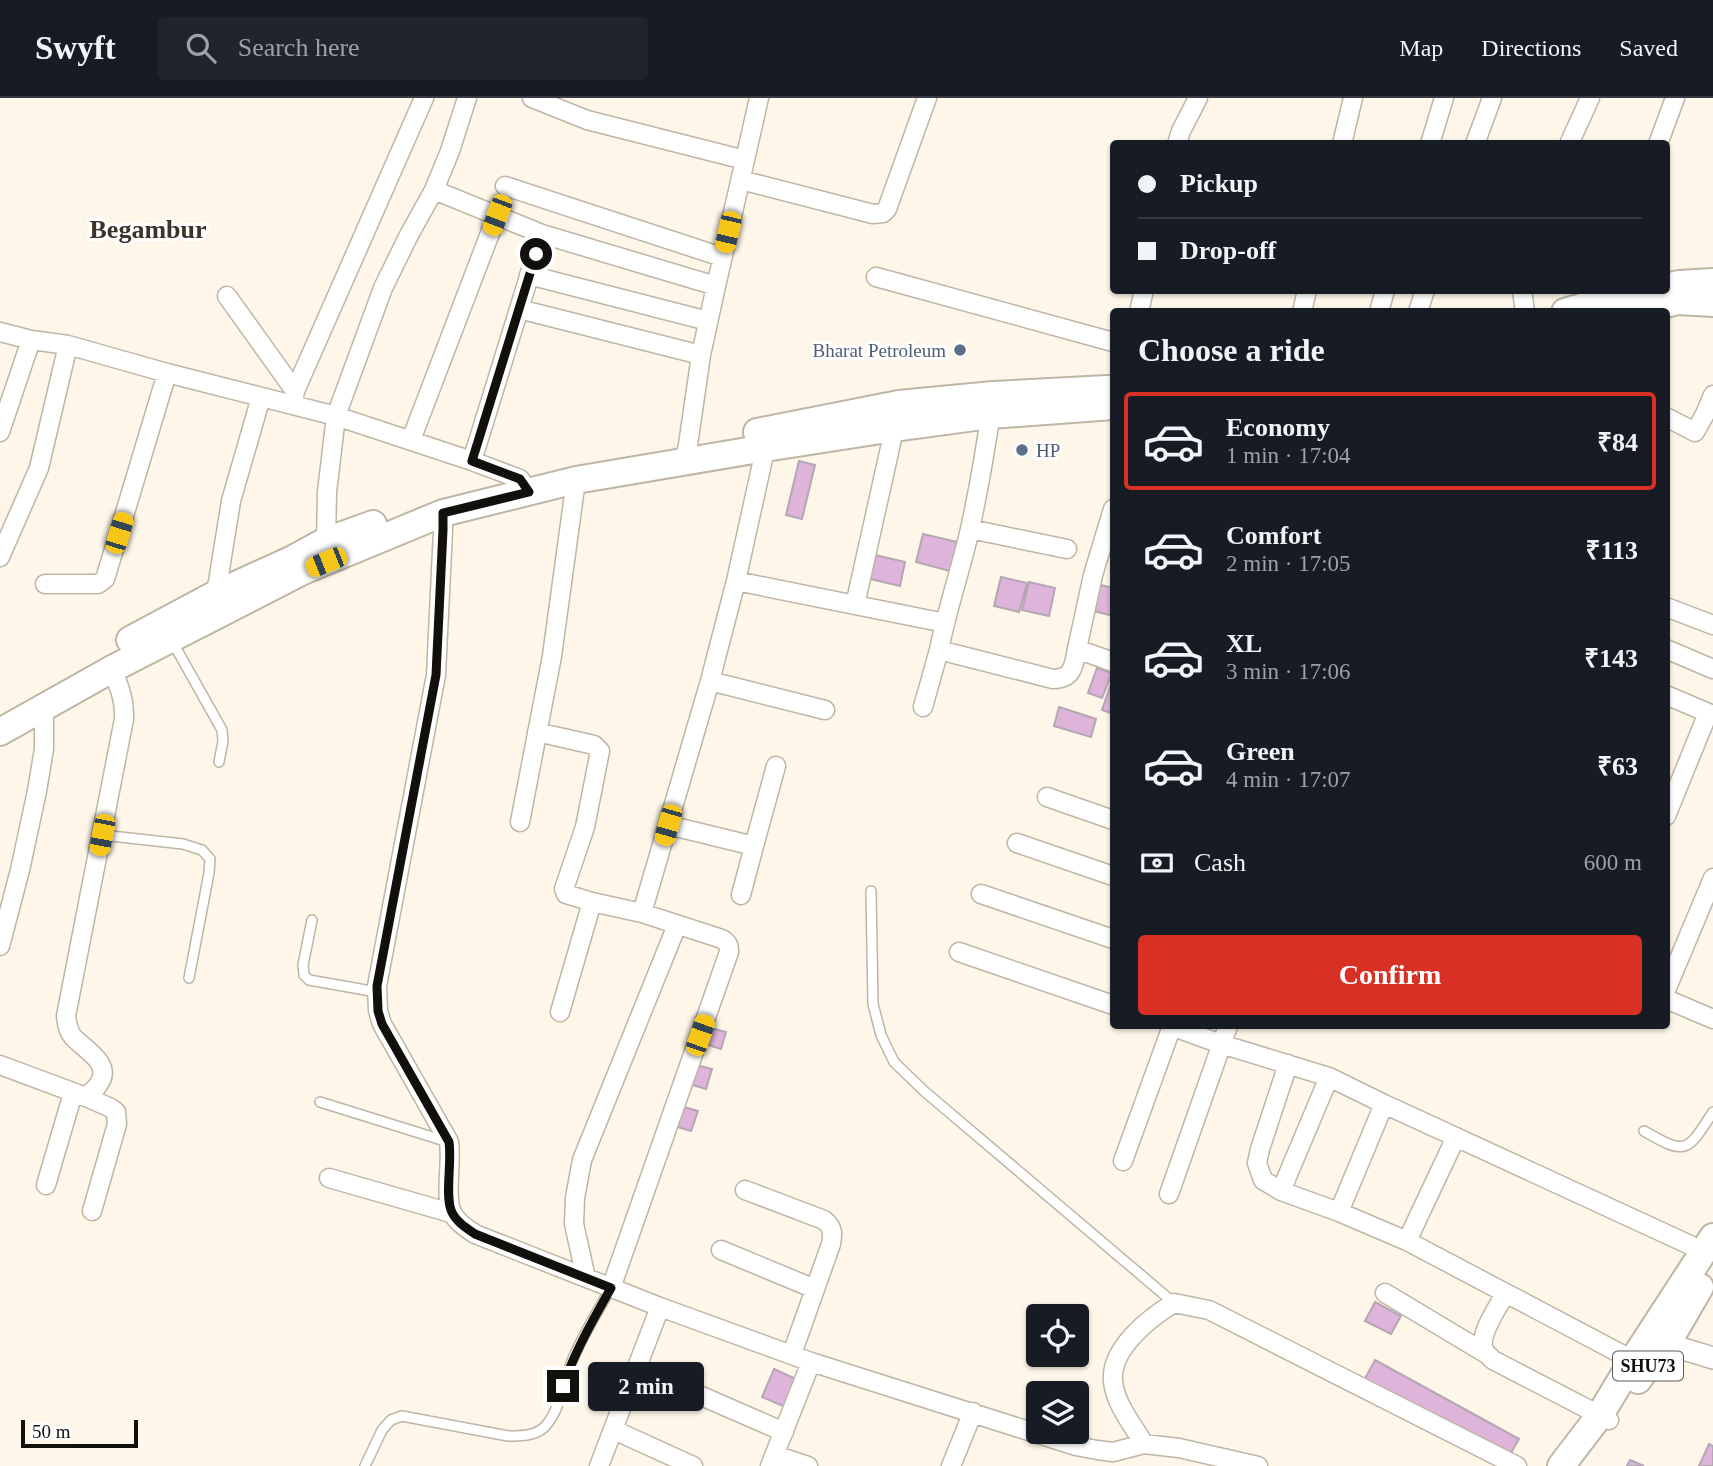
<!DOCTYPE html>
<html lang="en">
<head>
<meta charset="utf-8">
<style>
  :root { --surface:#171b24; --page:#20242c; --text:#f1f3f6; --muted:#9ea1a6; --line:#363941; --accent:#d93025 }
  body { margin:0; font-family:Georgia,serif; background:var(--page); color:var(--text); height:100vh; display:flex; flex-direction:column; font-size:26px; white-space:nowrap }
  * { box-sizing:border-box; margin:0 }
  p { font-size:23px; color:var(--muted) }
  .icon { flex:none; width:38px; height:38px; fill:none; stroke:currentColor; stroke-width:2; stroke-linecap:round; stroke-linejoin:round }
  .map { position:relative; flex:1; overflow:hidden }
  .drawer { position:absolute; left:1110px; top:210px; width:560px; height:721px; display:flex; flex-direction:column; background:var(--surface); border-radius:7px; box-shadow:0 2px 5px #0004 }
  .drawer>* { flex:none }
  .banner { position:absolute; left:1110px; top:42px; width:560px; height:154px; border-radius:7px; box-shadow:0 2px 5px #0004; display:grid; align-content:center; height:154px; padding:0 28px; background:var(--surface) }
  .fabs { position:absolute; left:1026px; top:1206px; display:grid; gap:14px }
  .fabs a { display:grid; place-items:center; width:63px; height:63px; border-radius:7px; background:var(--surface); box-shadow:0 2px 5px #0004; font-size:35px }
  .scale { position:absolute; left:21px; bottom:18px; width:117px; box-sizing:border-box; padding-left:7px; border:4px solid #12100a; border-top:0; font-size:19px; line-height:24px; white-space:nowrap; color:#12100a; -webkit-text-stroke:5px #fff; paint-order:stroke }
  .end { position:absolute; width:32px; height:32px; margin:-16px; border:9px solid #12100a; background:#fff; box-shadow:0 0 0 4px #fff }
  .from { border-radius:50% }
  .bubble { position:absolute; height:49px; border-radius:7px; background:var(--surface); box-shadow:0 2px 5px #0004; font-size:23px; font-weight:700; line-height:49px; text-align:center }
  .car { position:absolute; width:21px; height:42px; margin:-21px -10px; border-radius:9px; box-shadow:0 0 5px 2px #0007; background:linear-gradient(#f5c518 24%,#345 0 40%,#f5c518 0 76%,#345 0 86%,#f5c518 0) }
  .banner b { display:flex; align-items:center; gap:24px; height:66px; font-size:26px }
  .banner b+b { border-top:2px solid var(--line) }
  .banner i { width:18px; height:18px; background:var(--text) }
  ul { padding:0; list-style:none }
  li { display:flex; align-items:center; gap:21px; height:98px; margin:0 14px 10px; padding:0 14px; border:4px solid transparent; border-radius:7px }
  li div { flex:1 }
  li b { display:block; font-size:26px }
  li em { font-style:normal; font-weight:700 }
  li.on { border-color:var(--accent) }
  li>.icon { width:63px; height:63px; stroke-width:1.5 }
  h2 { padding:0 28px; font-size:32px; line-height:84px }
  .pay { display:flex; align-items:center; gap:18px; height:77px; padding:0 28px; font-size:26px }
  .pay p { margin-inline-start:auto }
  .cta { display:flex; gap:14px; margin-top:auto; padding:14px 28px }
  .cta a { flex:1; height:80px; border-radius:7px; background:var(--accent); color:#fff; font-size:28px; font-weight:700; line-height:80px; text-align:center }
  header { display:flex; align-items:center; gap:42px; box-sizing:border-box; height:98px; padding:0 35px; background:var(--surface); border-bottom:2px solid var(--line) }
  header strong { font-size:33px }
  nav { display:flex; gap:38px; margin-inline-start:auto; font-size:24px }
  .search { width:490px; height:63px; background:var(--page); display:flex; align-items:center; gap:18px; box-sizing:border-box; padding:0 24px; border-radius:7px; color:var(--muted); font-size:26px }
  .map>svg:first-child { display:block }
  .building { fill:#deb4db; stroke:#b4a6b3; stroke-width:2 }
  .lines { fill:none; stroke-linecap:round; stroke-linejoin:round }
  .service-casing { stroke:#beb6a5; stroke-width:12 }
  .minor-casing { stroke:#beb6a5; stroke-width:21 }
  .tertiary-casing { stroke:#beb6a5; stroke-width:24 }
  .primary-casing { stroke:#beb6a5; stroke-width:30 }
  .service { stroke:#fff; stroke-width:9 }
  .minor { stroke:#fff; stroke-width:18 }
  .tertiary { stroke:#fff; stroke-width:21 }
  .primary { stroke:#fff; stroke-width:26 }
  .route { stroke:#12100a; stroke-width:9 }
  .service-dot { fill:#5c6f8a; stroke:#fff; stroke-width:2.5 }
  .labels { text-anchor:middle; stroke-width:6; stroke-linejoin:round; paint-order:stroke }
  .shield { fill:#fff; stroke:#595854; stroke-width:2 }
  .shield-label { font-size:18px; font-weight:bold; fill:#12100a }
  .service-label { font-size:19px; fill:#4e5e75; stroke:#fff; text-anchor:end }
  .district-label { font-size:26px; font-weight:bold; fill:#3b3427; stroke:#fff }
</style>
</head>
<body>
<header>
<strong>Swyft</strong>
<div class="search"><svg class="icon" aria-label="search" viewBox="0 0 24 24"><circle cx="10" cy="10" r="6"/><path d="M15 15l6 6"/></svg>Search here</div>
<nav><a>Map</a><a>Directions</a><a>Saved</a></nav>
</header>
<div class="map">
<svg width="1713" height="1368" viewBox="0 0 1713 1368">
  <rect width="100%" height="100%" fill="#fef7e9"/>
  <path class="building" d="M799 363 815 367 802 421 786 417Z
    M923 436 957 444 950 473 916 464Z
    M871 456 905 464 900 488 866 480Z
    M1001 479 1027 485 1019 514 994 508Z
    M1029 484 1055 490 1049 518 1022 512Z
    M1093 485 1113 490V518L1086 511Z
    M1097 570 1112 575 1102 600 1088 595Z
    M1113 580V616L1102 612Z
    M1059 609 1096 621 1091 639 1054 628Z
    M707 929 726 934 721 951 702 945Z
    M692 966 712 971 706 991 686 985Z
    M677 1007 698 1013 691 1033 671 1027Z
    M1375 1204 1401 1218 1391 1236 1365 1223Z
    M1375 1262 1519 1341 1507 1362 1363 1284Z
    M774 1271 796 1281 785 1309 762 1299Z
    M1709 1346 1713 1348V1368H1699Z
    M1630 1362 1644 1368H1627Z"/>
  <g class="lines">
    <g class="service-casing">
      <path id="service" d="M172 543 222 632 223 643 219 664
        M102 737 183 746 202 752 210 761 209 775 189 880
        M871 793 873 906 881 937 894 964 924 993 1174 1205
        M312 822 303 867 304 877 309 882 377 894
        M320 1004 445 1043
        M1644 1033C1687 1058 1687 1054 1713 1014
        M365 1368 382 1332 391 1322 402 1318 508 1338C523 1338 539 1338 548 1325 560 1309 563 1287 570 1268 580 1241 597 1215 611 1190"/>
    </g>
    <g class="minor-casing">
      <path id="minor" d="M1177 46 1181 33 1198 0
        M1342 46 1353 0
        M1430 46 1444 0
        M1475 46 1492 0
        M1569 46 1590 0
        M1658 46 1675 0
        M745 62 759 0
        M741 82 873 116 883 115 887 111 927 0
        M505 88 722 159
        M434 92 450 53 467 0
        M529 177 708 223
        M876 179 1113 244
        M1522 192 1525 214
        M227 198 295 293
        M519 211 542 136
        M1139 214 1144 192
        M1302 214 1307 192
        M1379 214 1385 192
        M1418 214 1425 192
        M0 234 31 242 68 247 167 275 336 318 472 363 520 381 529 394
        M293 306 295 293 424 0
        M992 307C986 348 979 390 970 431 961 471 947 511 939 552L1053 581C1073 581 1074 567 1077 551L1113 564
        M1666 319 1695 334 1705 316 1713 297
        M0 334 31 242
        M411 342 497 117
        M472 363 519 211 701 257 716 188
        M684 364 688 347 701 257
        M443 415V432L436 577 377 888 378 913 382 926 449 1044C452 1064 445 1096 451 1112 455 1123 466 1130 475 1136L660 1209 811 1264 1076 1348 1097 1352 1113 1354 1144 1346 1179 1350 1258 1368
        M970 431 1067 451
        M326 443 327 394 336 318 383 190 409 137 434 92 542 136 716 188 745 62 587 22 532 0
        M0 459 39 370 68 247
        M736 483 767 343
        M45 486H98L105 481 167 275
        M216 496 231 403 261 299
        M855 507 896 323
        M1666 509 1713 527
        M1077 551 1093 477 1113 411
        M1666 551 1713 571
        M710 583 825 612
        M1666 597 1713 617
        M923 609 939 552
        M537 634 594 647 600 653 585 729 564 791 566 796 592 804 642 815 722 841C728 845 729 847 729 854L611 1190
        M1047 699 1113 722
        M1666 718 1708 615
        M520 724 552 558 576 382
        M668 727 754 748 776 668
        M1017 745 1113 778
        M981 796 1113 841
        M741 797 754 748
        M642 815 710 583 736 483 945 525
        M0 848 20 772 37 693 44 651V610
        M959 854 1113 907
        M1666 892 1713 780
        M1666 901 1713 921
        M560 914 592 804
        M1171 928 1221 946 1329 979 1384 1006 1703 1153
        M0 967 86 999 111 1010 116 1014 117 1026 92 1113
        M1329 979 1281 1093 1339 1114
        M86 999C90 995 95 992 98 987 114 966 85 952 73 939 68 933 67 926 66 918L124 621C125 602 119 588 112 571
        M1384 1006 1339 1114 1407 1143 1456 1039
        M1123 1063 1172 928
        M329 1080 451 1115
        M46 1087 73 995
        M745 1092 824 1122C833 1129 833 1135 831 1146L792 1256
        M1281 1093 1263 1082 1257 1065 1260 1051 1288 966
        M1169 1096 1228 928
        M1407 1143 1642 1267
        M721 1152 815 1191
        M586 1180 574 1126 575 1100 582 1062 677 827
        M1385 1195 1485 1255
        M1505 1196C1498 1209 1476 1240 1485 1254 1486 1255 1492 1261 1493 1262L1609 1322
        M637 1270 784 1334
        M614 1332 693 1368
        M1144 1346C1133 1327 1115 1306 1113 1283 1110 1251 1149 1220 1174 1205L1209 1212 1517 1368
        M775 1357 808 1368
        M599 1368 660 1209
        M770 1368 811 1264
        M951 1368 973 1314"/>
    </g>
    <g class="tertiary-casing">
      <path id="tertiary" d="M1667 1246 1713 1260"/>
    </g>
    <g class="primary-casing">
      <path id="primary" d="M1666 189 1679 186 1713 184
        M1565 214 1612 200 1649 192
        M1635 214 1678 203 1713 205
        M757 334 899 306 993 297 1107 291
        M130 542 216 496 293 461 326 443 373 426
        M0 634 112 571 303 473 443 415 576 382 765 350 894 330 990 317 1113 308
        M1638 1282 1647 1269 1667 1246 1700 1189
        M1561 1368 1600 1317 1633 1262 1713 1139"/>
    </g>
    <use href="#service" class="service"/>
    <use href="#minor" class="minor"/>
    <use href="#tertiary" class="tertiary"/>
    <use href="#primary" class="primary"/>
  </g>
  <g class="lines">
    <path class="route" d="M536 156 472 363 520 381 529 394 443 415V432L436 577 377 888 378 913 382 926 449 1044C452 1064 445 1096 451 1112 455 1123 466 1130 475 1136L611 1190C593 1222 575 1253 563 1288"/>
  </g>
  <g class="service-dot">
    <circle cx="960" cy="252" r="7"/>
    <circle cx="1022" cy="352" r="7"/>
  </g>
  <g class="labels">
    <rect class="shield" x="1613" y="1253.5" width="70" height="29" rx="5"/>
    <g class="shield-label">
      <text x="1648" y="1274">SHU73</text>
    </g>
    <g class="service-label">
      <text x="946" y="259">Bharat Petroleum</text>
      <text x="1036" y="359" text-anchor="start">HP</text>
    </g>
    <g class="district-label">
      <text x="148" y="140">Begambur</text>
    </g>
  </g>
</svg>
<div class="fabs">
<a><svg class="icon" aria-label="locate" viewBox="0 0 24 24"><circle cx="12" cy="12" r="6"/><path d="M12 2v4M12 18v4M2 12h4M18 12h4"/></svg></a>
<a><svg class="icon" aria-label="layers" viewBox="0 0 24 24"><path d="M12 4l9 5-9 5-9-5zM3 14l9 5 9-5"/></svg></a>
</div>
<div class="scale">50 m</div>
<i class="end from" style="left:536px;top:156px"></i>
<i class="end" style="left:563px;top:1288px"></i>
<div class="bubble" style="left:588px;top:1264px;width:116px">2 min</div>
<i class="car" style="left:497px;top:117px;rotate:201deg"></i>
<i class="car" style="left:728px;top:134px;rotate:193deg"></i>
<i class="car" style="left:119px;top:435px;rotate:17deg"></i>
<i class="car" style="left:326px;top:464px;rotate:248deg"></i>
<i class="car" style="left:668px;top:727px;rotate:196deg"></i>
<i class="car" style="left:102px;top:737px;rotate:191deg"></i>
<i class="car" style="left:700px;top:937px;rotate:19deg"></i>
<div class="banner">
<b><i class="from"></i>Pickup</b>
<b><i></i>Drop-off</b>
</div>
<section class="drawer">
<h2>Choose a ride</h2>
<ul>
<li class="on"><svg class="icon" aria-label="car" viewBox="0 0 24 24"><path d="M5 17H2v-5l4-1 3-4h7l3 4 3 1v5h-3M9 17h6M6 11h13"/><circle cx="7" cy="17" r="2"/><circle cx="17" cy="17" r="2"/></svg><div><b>Economy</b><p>1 min · 17:04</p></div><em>₹84</em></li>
<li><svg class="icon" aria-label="car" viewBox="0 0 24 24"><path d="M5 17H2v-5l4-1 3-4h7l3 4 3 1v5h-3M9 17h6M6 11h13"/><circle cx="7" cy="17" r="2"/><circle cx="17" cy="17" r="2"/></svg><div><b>Comfort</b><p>2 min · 17:05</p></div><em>₹113</em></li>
<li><svg class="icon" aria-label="car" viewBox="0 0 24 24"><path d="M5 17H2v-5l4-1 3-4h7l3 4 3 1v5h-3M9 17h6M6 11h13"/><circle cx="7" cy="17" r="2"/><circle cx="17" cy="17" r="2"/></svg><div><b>XL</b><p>3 min · 17:06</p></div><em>₹143</em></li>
<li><svg class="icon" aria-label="car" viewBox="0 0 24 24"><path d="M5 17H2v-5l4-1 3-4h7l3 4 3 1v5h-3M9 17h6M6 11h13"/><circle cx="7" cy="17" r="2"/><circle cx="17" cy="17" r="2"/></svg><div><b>Green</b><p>4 min · 17:07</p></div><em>₹63</em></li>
</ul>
<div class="pay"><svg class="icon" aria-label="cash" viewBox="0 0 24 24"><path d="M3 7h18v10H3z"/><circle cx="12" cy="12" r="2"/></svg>Cash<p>600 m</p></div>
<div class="cta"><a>Confirm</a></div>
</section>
</div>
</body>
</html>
